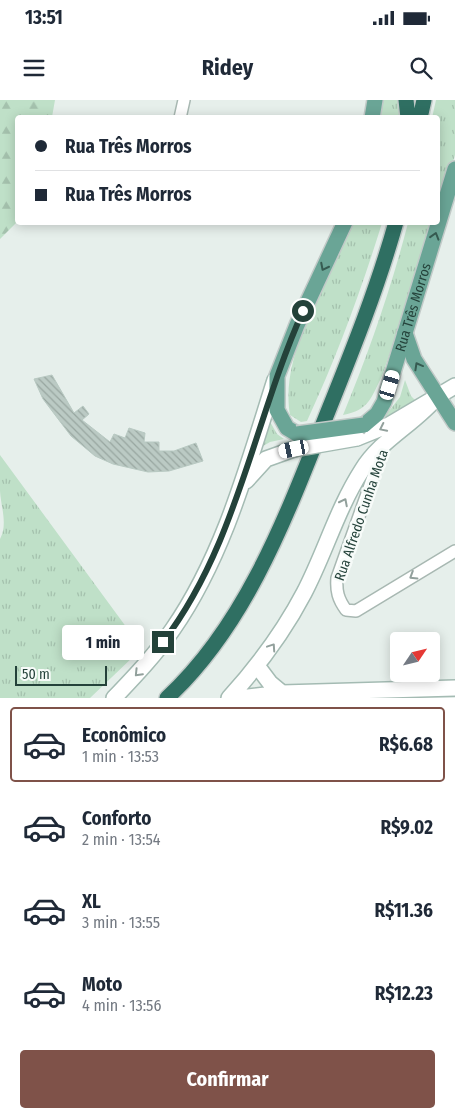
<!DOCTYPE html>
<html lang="pt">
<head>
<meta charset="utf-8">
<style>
  :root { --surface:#fff; --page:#f6f6f7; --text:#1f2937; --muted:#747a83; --line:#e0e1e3; --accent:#7f5249 }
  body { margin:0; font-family:"Fira Sans Condensed",sans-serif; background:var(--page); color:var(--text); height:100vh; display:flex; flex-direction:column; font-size:19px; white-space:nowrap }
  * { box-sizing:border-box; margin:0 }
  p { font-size:16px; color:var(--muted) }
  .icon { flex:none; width:28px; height:28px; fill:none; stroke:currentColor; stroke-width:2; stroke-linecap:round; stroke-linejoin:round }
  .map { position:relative; height:598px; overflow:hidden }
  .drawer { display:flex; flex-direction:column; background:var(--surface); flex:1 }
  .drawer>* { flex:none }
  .hud { position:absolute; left:15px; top:15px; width:425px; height:110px; border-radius:5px; box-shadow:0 2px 12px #0003; display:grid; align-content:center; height:110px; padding:0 20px; background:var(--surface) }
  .needle { width:32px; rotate:55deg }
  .tools { position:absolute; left:390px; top:532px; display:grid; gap:10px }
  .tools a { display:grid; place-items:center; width:50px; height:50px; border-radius:5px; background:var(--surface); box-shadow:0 2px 12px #0003; font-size:25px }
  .scale { position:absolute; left:15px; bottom:12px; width:92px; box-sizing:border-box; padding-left:5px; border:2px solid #24423a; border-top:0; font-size:14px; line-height:18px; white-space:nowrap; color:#24423a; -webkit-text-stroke:4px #f7fbf9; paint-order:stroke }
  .end { position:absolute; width:22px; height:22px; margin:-11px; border:6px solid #24423a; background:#fff; box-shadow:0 0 0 2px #fff }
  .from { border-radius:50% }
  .bubble { position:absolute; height:35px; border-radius:5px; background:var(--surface); box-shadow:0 2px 12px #0003; font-size:16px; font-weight:700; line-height:35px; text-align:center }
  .car { position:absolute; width:15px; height:30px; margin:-15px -8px; border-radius:6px; box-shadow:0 0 4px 1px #0007; background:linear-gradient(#fff 24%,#345 0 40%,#fff 0 76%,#345 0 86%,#fff 0) }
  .hud b { display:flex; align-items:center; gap:18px; height:48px; font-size:19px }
  .hud b+b { border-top:1px solid var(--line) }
  .hud i { width:12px; height:12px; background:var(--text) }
  ul { padding:9px 0 0; list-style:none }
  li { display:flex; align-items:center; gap:15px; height:75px; margin:0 10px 8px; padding:0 10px; border:2px solid transparent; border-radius:5px }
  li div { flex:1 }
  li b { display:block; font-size:19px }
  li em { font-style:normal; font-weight:700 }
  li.selected { border-color:var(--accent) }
  li>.icon { width:45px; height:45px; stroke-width:1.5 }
  .action { display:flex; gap:10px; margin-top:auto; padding:10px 20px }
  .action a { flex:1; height:58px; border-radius:5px; background:var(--accent); color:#fff; font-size:20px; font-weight:700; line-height:58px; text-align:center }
  .status { display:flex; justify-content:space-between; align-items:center; height:35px; padding:0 25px; background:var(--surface); direction:ltr }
  .status svg { height:14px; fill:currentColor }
  header { display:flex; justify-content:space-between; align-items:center; height:65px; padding:0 20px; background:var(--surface); font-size:22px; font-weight:700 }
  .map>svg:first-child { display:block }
  .grass { fill:url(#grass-tufts) }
  .forest { fill:url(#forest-firs) }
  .building { fill:url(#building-back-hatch); stroke:#b8c9c2 }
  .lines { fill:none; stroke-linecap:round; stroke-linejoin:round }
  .street-casing { stroke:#a8b8b2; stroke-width:14 }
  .secondary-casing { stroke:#a4bbb3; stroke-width:18 }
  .primary-casing { stroke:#c2cac8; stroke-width:18 }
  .highway-casing { stroke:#c2cac8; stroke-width:18 }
  .street { stroke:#fff; stroke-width:11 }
  .secondary { stroke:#fff; stroke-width:15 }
  .primary { stroke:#6aa596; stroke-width:15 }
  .highway { stroke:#2f6f62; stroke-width:15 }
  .secondary-bridge-casing { stroke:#a4bbb3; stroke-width:18; stroke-linecap:butt }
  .primary-bridge-casing { stroke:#c2cac8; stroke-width:18; stroke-linecap:butt }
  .secondary-bridge { stroke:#fff; stroke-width:15 }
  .primary-bridge { stroke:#6aa596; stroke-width:15 }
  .oneway { stroke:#365b51 }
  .oneway2 { stroke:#92a09c }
  .route { stroke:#24423a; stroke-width:6 }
  .labels { text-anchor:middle; stroke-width:5; stroke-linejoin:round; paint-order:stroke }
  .street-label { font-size:14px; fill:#24423a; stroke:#f7fbf9 }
</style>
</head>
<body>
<div class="status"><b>13:51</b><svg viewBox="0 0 49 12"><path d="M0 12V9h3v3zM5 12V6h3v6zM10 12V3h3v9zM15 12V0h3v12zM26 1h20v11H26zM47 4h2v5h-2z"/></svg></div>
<header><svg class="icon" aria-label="menu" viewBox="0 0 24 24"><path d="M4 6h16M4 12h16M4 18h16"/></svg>Ridey<svg class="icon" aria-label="search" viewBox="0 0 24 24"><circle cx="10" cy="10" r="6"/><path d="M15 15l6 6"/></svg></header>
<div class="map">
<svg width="455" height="598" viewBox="0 0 455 598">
  <defs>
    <pattern id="grass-tufts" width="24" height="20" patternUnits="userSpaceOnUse" patternTransform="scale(1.25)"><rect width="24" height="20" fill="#bfe0c8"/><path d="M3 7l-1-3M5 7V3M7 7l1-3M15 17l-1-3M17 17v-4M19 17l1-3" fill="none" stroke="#a4c1ad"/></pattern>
    <pattern id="forest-firs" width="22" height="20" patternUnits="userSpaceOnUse" patternTransform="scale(1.25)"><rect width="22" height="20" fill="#bfe0c8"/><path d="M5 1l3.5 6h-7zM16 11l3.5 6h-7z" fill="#a4c1ad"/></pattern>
    <pattern id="building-back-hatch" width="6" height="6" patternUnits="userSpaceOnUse" patternTransform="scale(1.25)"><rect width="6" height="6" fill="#bbcac4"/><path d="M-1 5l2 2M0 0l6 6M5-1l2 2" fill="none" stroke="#98a6a0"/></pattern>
  </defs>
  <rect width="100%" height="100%" fill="#e6efeb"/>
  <path class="grass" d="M382 0H400L401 17 379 18Z
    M436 0H455V55L438 115V18H432Z
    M353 123H382C361 191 337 256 307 321L301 322 290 315C279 252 330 180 353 123Z
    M408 123H435L382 276C371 298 369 310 343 315 369 252 391 189 408 123Z
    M405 280 411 296 416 301 382 320 400 297Z
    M269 320 277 334 284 339 270 342 258 349Z
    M0 355 135 539 134 556 90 598H0V439C8 425 1 407 0 391 0 379 0 367 0 355Z"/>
  <path class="forest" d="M0 0H55L52 17 18 18 17 122 0 139Z"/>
  <path class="building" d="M52 275 74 313 83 306 89 314 82 320 110 342 114 334 125 338 129 328 145 333 144 342H159V351H174L196 343 203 361 169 371 148 372 113 364 95 356 71 336 43 299 34 279Z"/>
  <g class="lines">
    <g class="street-casing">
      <path id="street" d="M180 18 184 0
        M384 346 337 478C336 491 338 499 346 510L356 511 455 451"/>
    </g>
    <g class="secondary-casing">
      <path id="secondary" d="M357 338 389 325 455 286
        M246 381 266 359 294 349
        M258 567 270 583 282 593
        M114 598C135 576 156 554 173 529 224 455 248 365 275 280
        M229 598C259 565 283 533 304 493 325 453 337 409 362 370 381 339 415 324 438 296
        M240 598 282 593 455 588"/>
    </g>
    <g class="primary-casing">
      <g id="primary">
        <path d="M372 18 375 0"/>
        <path d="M405 233 414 259 455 323"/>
        <path id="s1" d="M364 325 377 314 384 302 455 69"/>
        <path d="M297 334 287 328 277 310V276L297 225 345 122"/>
      </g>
    </g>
    <g class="highway-casing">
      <path id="highway" d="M406 0 408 18
        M420 18 424 0
        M167 598C246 525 286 417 325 319 351 254 377 190 396 122"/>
    </g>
    <use href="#street" class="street"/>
    <use href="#secondary" class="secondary"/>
    <use href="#primary" class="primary"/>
    <use href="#highway" class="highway"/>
    <g class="secondary-bridge-casing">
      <path id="secondary-bridge" d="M294 349 357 338"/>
    </g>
    <g class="primary-bridge-casing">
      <path id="primary-bridge" d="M297 334 364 325"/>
    </g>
    <use href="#secondary-bridge" class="secondary-bridge"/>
    <use href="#primary-bridge" class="primary-bridge"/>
  </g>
  <defs><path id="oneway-chevron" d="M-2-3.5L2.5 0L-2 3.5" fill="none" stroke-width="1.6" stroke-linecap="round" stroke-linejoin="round" transform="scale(1.25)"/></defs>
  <g class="oneway">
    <use href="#oneway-chevron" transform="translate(435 136) rotate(-73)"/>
    <use href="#oneway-chevron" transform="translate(324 167) rotate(117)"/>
    <use href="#oneway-chevron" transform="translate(418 266) rotate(-119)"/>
  </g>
  <g class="oneway2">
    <use href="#oneway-chevron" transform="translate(383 328) rotate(154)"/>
    <use href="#oneway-chevron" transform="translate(344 402) rotate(-63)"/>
    <use href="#oneway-chevron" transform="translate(413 476) rotate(148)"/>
    <use href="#oneway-chevron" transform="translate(272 547) rotate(-56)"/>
    <use href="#oneway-chevron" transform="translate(138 573) rotate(134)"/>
  </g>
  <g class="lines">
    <path class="route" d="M163 542C237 445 254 320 303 211"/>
  </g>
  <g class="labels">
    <g class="street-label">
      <text dy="5" stroke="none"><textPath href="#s1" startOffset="130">Rua Três Morros</textPath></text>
      <text transform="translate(361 415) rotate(-71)" y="5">Rua Alfredo Cunha Mota</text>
    </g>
  </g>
</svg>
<div class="tools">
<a><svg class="needle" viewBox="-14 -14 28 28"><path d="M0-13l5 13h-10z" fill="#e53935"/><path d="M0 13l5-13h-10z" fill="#747a83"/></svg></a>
</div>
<div class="scale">50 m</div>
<i class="end from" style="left:303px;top:211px"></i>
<i class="end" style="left:163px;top:542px"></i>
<div class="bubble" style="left:62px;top:525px;width:82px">1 min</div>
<i class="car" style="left:390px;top:285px;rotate:17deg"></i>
<i class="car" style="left:294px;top:349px;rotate:258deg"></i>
<div class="hud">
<b><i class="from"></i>Rua Três Morros</b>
<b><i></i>Rua Três Morros</b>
</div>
</div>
<section class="drawer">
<ul>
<li class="selected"><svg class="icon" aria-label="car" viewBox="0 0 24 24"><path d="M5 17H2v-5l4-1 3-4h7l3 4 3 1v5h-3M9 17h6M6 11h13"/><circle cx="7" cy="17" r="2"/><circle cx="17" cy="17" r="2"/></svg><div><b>Econômico</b><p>1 min · 13:53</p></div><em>R$6.68</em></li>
<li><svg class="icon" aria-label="car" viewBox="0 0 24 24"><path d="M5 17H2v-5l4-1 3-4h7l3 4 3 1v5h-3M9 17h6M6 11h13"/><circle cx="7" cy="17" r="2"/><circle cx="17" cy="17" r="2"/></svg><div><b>Conforto</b><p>2 min · 13:54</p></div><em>R$9.02</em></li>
<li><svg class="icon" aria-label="car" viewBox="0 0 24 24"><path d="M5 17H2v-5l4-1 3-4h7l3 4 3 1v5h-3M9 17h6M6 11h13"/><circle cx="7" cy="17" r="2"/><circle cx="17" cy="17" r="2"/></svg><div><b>XL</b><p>3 min · 13:55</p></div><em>R$11.36</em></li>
<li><svg class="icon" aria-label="car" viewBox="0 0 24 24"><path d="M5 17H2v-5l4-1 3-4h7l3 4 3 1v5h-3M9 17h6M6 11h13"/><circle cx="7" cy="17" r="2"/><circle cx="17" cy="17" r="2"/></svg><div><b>Moto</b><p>4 min · 13:56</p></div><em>R$12.23</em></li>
</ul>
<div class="action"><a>Confirmar</a></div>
</section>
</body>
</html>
